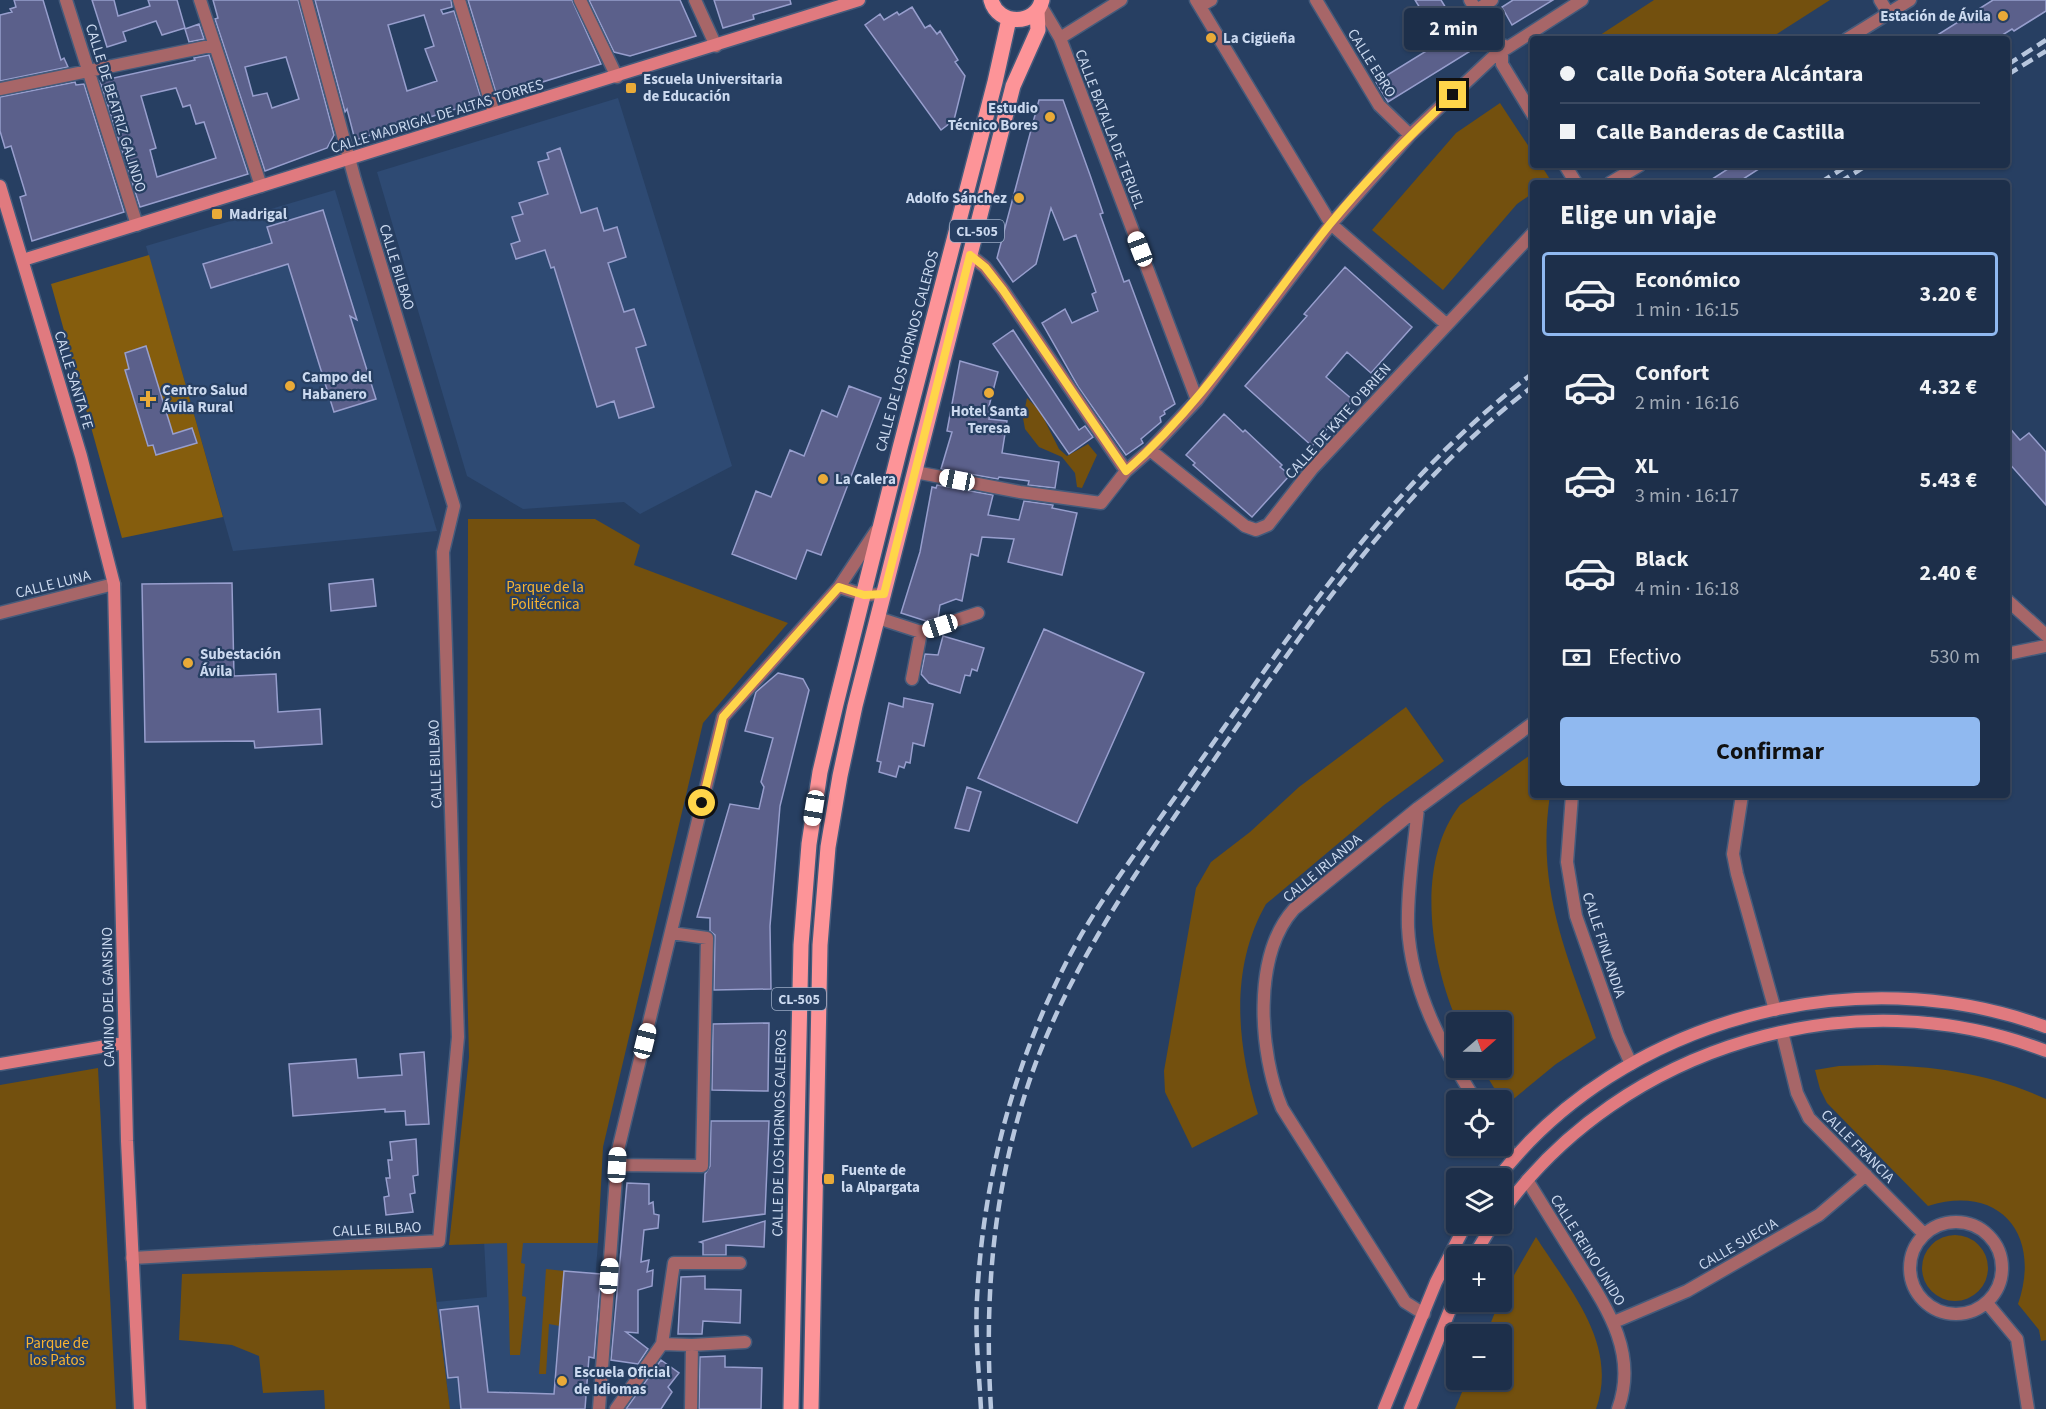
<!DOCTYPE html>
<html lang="es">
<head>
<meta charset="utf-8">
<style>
  :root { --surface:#1d2f4a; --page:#2a3b54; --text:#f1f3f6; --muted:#a0a9b5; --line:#3b4a62; --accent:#90b9f0 }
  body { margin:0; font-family:"Source Sans 3",sans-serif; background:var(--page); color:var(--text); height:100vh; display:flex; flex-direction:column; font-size:22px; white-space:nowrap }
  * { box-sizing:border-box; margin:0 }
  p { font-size:20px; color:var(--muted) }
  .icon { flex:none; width:33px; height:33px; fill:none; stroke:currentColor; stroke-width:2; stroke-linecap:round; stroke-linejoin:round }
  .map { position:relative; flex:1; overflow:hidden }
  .sheet { position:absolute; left:1530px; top:180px; width:480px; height:618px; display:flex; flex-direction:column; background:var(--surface); border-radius:6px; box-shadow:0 2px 4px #0004,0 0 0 2px var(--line) }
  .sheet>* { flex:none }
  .top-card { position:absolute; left:1530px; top:36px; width:480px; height:132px; border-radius:6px; box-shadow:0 2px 4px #0004,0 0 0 2px var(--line); display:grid; align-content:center; height:132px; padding:0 30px; background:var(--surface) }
  .needle { width:39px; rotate:70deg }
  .tools { position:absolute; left:1446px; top:1012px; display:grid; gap:12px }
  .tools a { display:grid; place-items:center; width:66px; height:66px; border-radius:6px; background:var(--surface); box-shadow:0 2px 4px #0004,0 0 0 2px var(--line); font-size:30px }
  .end { position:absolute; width:27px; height:27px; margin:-14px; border:8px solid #ffd54a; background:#111; box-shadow:0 0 0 3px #111 }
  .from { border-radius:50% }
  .bubble { position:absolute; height:42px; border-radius:6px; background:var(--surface); box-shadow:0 2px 4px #0004,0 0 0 2px var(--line); font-size:20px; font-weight:700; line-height:42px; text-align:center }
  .car { position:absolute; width:18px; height:36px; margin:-18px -9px; border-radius:8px; box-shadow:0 0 4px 2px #0007; background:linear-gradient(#fff 24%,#345 0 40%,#fff 0 76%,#345 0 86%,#fff 0) }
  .top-card b { display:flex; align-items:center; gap:21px; height:57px; font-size:22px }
  .top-card b+b { border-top:2px solid var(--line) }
  .top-card i { width:15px; height:15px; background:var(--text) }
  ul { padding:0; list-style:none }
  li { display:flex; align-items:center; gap:18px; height:84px; margin:0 12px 9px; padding:0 18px; border:3px solid transparent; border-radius:6px }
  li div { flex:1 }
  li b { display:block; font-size:22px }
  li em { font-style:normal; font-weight:700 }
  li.selected { border-color:var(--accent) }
  li>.icon { width:54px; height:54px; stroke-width:1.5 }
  h2 { padding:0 30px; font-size:27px; line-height:72px }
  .pay { display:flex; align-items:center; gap:15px; height:66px; padding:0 30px; font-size:22px }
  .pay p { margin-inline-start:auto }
  .action { display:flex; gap:12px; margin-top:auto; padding:12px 30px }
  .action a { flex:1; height:69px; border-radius:6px; background:var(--accent); color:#111; font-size:24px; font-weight:700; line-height:69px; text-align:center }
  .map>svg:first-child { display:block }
  .built { fill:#2e4a73 }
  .green { fill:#73500e }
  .forest { fill:#855d0d }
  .building { fill:#5b608b; stroke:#979ecd; stroke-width:1.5; fill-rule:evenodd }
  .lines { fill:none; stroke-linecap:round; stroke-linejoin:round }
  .street-casing { stroke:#455b7b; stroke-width:15 }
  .secondary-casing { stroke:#455b7b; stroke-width:15 }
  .primary-casing { stroke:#455b7b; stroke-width:18 }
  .street { stroke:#a76668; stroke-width:12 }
  .secondary { stroke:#e07a7f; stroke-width:12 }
  .primary { stroke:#fd9498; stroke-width:15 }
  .rail { stroke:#b8c7de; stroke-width:4.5; stroke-dasharray:12 6; stroke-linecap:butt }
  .route { stroke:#ffd54a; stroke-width:8 }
  .poi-dot { fill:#e9aa38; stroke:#273f62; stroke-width:2 }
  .labels { text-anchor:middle; stroke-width:4.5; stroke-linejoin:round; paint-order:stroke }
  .shield { fill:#273f62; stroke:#9aabc5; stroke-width:1.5 }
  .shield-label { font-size:14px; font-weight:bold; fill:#cbd9ef }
  .poi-label { font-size:15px; font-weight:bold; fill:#cbd9ef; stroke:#273f62; text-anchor:start }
  .street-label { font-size:15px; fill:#cbd9ef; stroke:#273f62 }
  .park-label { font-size:15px; fill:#f8b330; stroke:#273f62 }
</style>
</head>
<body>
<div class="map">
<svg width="2046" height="1409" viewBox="0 0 2046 1409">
  <rect width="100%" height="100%" fill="#273f62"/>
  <path class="built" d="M618 98 732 466 640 514 624 502 523 509 467 476 377 172Z
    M335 190 437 531 233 551 146 246Z
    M484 1240 598 1243 585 1409H450L436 1302 487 1297Z"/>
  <path class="green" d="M1654 0H1830L1769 39H1594Z
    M1500 103 1533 153V165H1541L1551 181 1547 183H1533V193L1517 204 1443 290 1372 230 1456 133Z
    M1027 398 1040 411 1059 449 1067 456 1088 444 1097 455 1082 488 1077 487 1075 473 1062 457 1039 447 1025 429 1023 418Z
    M468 519H595L640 545 634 565 788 623 703 723 603 1147 598 1243H523L521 1263 525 1264 522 1296 526 1297 520 1355H510L507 1243 449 1245 469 1057 467 977Z
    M1406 707 1444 761 1384 805 1266 904C1229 969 1237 1045 1258 1114L1192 1148 1165 1092 1164 1071 1196 888 1211 862 1250 832 1299 787Z
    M1533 753V795H1550C1536 888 1566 952 1596 1038L1556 1064 1505 1106 1482 1068H1502V1023H1458C1430 960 1415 863 1460 805Z
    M1877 1065C1936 1066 1992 1074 2046 1099V1340L2041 1341 2039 1330 2018 1304C2042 1235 2000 1183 1928 1206L1827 1103 1820 1089 1815 1070 1839 1066Z
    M98 1068 116 1409H0V1085Z
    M1922 1268a33 33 0 1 1 66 0a33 33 0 1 1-66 0Z
    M1536 1237C1569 1289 1619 1344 1596 1409H1455L1467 1380H1502V1335H1486L1499 1302H1502V1296Z
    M432 1268 450 1409H325L324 1390 263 1393 259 1356 232 1345 179 1340 182 1274Z
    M546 1269 564 1271 560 1326 549 1324 546 1374H539Z"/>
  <path class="forest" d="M149 255 223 517 122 538 51 284Z"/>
  <path class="building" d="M14 0H43L61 60 64 58 68 67 0 81V15L12 12 10 9 16 7Z
    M92 0H114L118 16 150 6 148 0H177L185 28 162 35 156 21 123 32 126 41 107 47Z
    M213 0H298L334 135 327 148 265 171 215 19 218 18ZM286 57 299 99 272 108 267 93 253 96 245 67Z
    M315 0H451L452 7 441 10 443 14 454 11 482 101 355 140 347 109 345 112ZM424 15 434 46 425 49 437 81 407 91 388 25Z
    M468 0H572L601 64 497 96Z
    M589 0H680L696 36 630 56 614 52Z
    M714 0H790L791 4 753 15 754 19 723 28Z
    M1415 0H1441L1472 50 1388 102 1376 82 1441 42Z
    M1513 0H1553L1512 25 1502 7Z
    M1993 0H2046V11L2014 31 2012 29 1996 39H1931Z
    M912 7 925 28 930 25 937 34 940 31 958 60 955 62 965 76 954 120 941 130 865 25 880 14 884 20 897 12 899 15Z
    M199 24 204 39 189 42 185 29Z
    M209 55 248 174 140 207 100 81 195 60 194 58ZM176 88 183 107 190 105 196 124 204 122 216 158 157 177 150 150 156 148 141 96Z
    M75 82 76 85 84 84 124 212 32 241 20 197 26 195 11 146 5 148 0 131V97Z
    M1039 100H1063L1090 175 1103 213 1100 214 1124 282 1129 280 1175 404 1164 411 1165 414 1160 417 1161 422 1141 439 1143 443 1126 455 1079 388 1042 323 1065 309 1072 323 1098 311 1092 294 1096 292 1076 235 1064 240 1051 208 1036 264 1013 282 997 258Z
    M560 148 581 213 597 208 604 231 617 227 626 257 608 263 624 312 634 309 646 345 636 348 654 407 619 418 614 401 597 407 554 267 551 268 545 250 516 259 511 244 520 241 512 217 523 214 519 203 548 194 538 162 549 159 547 153Z
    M1734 165H1765L1737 183H1706Z
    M323 210 357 320 350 316 376 399 334 412 288 264 211 288 203 264 272 243 267 227Z
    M1345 267 1412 327 1371 373 1347 352 1326 377 1353 400 1312 446 1245 386 1307 316 1304 314Z
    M1013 330 1079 430 1085 426 1093 437 1069 454 993 344Z
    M146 346 173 434 192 428 197 443 156 455 153 445 148 446 125 370 129 369 125 353Z
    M960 361 998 372 989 406 991 407 989 419 1007 421 1002 453 1059 462 1055 488 1028 485 1029 481 999 477 998 479 941 469 952 432 947 431Z
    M849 386 881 398 821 555 807 550 796 579 732 554 756 491 771 497 790 450 804 456 822 410 837 417Z
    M1224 414 1243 432 1245 430 1282 465 1280 467 1290 475 1252 517 1193 465 1195 463 1186 455Z
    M2007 425 2020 440 2029 433 2046 452V505L2007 461Z
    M937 485 993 495 988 515 1019 520 1024 501 1053 505 1052 508 1077 513 1062 575 1008 562 1014 539 982 537 978 556 971 554 962 601 956 599 940 605 938 618 926 621 901 613 920 552 932 487 936 488Z
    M373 579 376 606 331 611 329 584Z
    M232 583 234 676 276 674 278 712 320 709 322 744 255 748 254 741 145 742 142 584Z
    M1044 629 1144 673 1077 823 978 778Z
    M943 636 984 648 977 671 972 669 970 676 965 675 960 693 929 683 921 674 925 654 938 655Z
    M778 673 803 679 809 690 780 806 770 926 771 989 714 990 715 935 710 931V918L697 917 730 804 759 809 764 787 761 782 773 738 745 731 756 692Z
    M904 698 933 704 924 746 913 743 910 763 906 762 904 768 899 766 896 777 879 772 881 762 877 761 889 703 903 707Z
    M967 787 981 792 969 831 955 828Z
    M769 1023 768 1091 712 1090 713 1024Z
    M424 1052 429 1124 406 1125 405 1111 385 1112V1109L293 1116 289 1064 356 1059 358 1078 402 1075 400 1054Z
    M711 1121H769L765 1214 703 1222 705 1174 710 1166Z
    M416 1139 418 1175 413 1176 415 1193 410 1194 413 1212 386 1215 384 1197 389 1196 386 1178H390L388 1160H392L390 1142Z
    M627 1183 649 1184V1204L653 1202 654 1214 659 1215 658 1228 644 1230 641 1262 649 1260 647 1272 653 1270 652 1286 638 1290V1333L626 1332 648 1349 638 1364 611 1360Z
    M765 1221 764 1247 726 1245V1255H703V1243L700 1242Z
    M564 1271 601 1274 594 1358 589 1357 585 1409H461L458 1377 448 1378 440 1310 478 1306 488 1392 554 1394Z
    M705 1276V1289L741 1290 740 1323 703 1321 702 1334H678L681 1277Z
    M725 1356V1367L762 1368 761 1409H699L700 1357Z
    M661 1360 679 1373 668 1387 672 1392 661 1409H626Z"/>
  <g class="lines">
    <g class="street-casing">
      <path id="street" d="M66 0 137 225
        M200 0 261 186
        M459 0 494 113
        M580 0 617 77
        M695 0 716 46
        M1196 0 1331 224 1446 324
        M1316 0 1379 105 1410 135
        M1470 0 1498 44 1508 47
        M1880 0 1888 13
        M1041 6 1060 38 1197 400
        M1200 6 1211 0
        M1477 10 1492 0
        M1060 38 1121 0
        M1847 39 1910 0
        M1502 51V64L1533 115
        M0 89 215 45
        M1565 165 1576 183
        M1610 183 1640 165
        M970 255 985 267 1003 290 1126 471
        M1150 450 1245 526 1256 530 1268 525 1312 469 1533 233
        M915 472 1020 492 1101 503 1126 471 1150 450 1197 400 1331 224 1410 135 1493 57 1582 0
        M839 587 864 595 884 594
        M2007 600 2046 635
        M0 613 114 584
        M878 618 921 632 978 613
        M2007 654 2046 646
        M912 679 921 632
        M1572 795 1567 862 1576 916 1618 1035 1631 1064
        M1742 795 1733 854 1737 874 1775 1010
        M1418 808C1414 847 1407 888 1408 927 1411 990 1443 1049 1476 1101
        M1782 1032 1797 1093 1809 1118 1924 1234
        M1502 1141 1514 1158
        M617 1165 702 1166 707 938 671 933
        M1527 1180C1543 1206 1560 1233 1576 1259 1605 1305 1639 1352 1618 1409
        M1910 1268a46 46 0 1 1 92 0a46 46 0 1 1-92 0Z
        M132 1258 439 1241 458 1037 443 552 454 506 355 180 306 0
        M1987 1303 2017 1339 2028 1409
        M1424 1314 1405 1302 1282 1108C1259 1053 1252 956 1294 909L1418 808 1533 723
        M1614 1322 1687 1291 1819 1215 1866 1175
        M662 1344 674 1263H740
        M599 1409 618 1150 723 717 839 587 876 531
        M616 1409 662 1344 692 1345 745 1342
        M691 1409 692 1345"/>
    </g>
    <g class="secondary-casing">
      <path id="secondary" d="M0 186 81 456 114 584 127 1141 140 1409
        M23 260 859 0
        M0 1064 124 1043
        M1497 1179C1621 1018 1857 957 2046 1027
        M1502 1212C1622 1045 1854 976 2046 1051
        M1473 1257 1493 1224
        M1384 1409 1436 1282 1466 1224
        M1410 1409 1456 1295"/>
    </g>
    <g class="primary-casing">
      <path id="primary" d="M991 0C998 26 1036 26 1042 0
        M791 1409 801 945 809 844 820 772 836 704 900 448 995 82 1009 19
        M811 1409 820 945 828 847 840 776 855 706 1013 86 1038 30 1037 11"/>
    </g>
    <use href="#street" class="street"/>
    <use href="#secondary" class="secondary"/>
    <use href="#primary" class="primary"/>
    <path class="rail" d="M2007 65 2046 40
      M2007 75 2046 51
      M1820 183 1848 165
      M1839 183 1867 165
      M981 1409C979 1372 975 1336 977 1299 983 1180 1013 1065 1068 959 1093 910 1127 866 1158 821 1187 781 1214 741 1243 701 1329 579 1413 465 1533 373
      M991 1409C984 1298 993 1189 1029 1082 1069 964 1143 862 1214 760 1307 625 1401 487 1533 386"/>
  </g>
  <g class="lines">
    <path class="route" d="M702 803 723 717 839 587 864 595 884 594 970 255 985 267 1003 290 1126 471C1207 400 1263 307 1330 224 1368 178 1410 135 1453 95"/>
  </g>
  <g class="poi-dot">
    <circle cx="2003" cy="16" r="6"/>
    <circle cx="1211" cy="38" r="6"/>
    <rect x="625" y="82" width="12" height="12" rx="3"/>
    <circle cx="1050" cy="117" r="6"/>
    <circle cx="1019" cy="198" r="6"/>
    <rect x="211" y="208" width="12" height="12" rx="3"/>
    <circle cx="290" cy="386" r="6"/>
    <circle cx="989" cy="393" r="6"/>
    <path d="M145 390h6v6h6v6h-6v6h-6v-6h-6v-6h6z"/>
    <circle cx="823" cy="479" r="6"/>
    <circle cx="188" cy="663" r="6"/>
    <rect x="823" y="1173" width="12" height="12" rx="3"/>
    <circle cx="562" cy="1381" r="6"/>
  </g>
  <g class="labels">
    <g class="shield">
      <rect x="950" y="220" width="54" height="22" rx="4.5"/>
      <rect x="772" y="988" width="54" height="22" rx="4.5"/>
    </g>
    <g class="shield-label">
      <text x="977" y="236">CL-505</text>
      <text x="799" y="1004">CL-505</text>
    </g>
    <g class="poi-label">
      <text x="1991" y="21" text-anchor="end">Estación de Ávila</text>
      <text x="1223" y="43">La Cigüeña</text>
      <text x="643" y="84">Escuela Universitaria<tspan x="643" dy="17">de Educación</tspan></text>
      <text x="1038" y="113" text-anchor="end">Estudio<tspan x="1038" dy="17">Técnico Bores</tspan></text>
      <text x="1007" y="203" text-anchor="end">Adolfo Sánchez</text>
      <text x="229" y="219">Madrigal</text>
      <text x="302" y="382">Campo del<tspan x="302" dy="17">Habanero</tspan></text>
      <text x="162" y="395">Centro Salud<tspan x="162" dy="17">Ávila Rural</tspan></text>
      <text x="989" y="416" text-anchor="middle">Hotel Santa<tspan x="989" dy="17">Teresa</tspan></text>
      <text x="835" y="484">La Calera</text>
      <text x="200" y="659">Subestación<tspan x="200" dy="17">Ávila</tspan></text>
      <text x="841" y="1175">Fuente de<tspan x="841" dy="17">la Alpargata</tspan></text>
      <text x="574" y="1377">Escuela Oficial<tspan x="574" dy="17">de Idiomas</tspan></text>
    </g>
    <g class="street-label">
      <text transform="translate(1372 63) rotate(58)" y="5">CALLE EBRO</text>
      <text transform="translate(116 108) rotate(73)" y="5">CALLE DE BEATRIZ GALINDO</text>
      <text transform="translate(437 116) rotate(-17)" y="5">CALLE MADRIGAL DE ALTAS TORRES</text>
      <text transform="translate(1110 129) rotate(69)" y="5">CALLE BATALLA DE TERUEL</text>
      <text transform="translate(397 267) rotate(73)" y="5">CALLE BILBAO</text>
      <text transform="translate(907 351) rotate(-75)" y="5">CALLE DE LOS HORNOS CALEROS</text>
      <text transform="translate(74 380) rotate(73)" y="5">CALLE SANTA FE</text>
      <text transform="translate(1338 421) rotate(-48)" y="5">CALLE DE KATE O'BRIEN</text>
      <text transform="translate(53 584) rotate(-14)" y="5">CALLE LUNA</text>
      <text transform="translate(435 764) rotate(-92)" y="5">CALLE BILBAO</text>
      <text transform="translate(1322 868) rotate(-40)" y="5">CALLE IRLANDA</text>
      <text transform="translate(1604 945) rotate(72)" y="5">CALLE FINLANDIA</text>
      <text transform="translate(108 997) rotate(-91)" y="5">CAMINO DEL GANSINO</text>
      <text transform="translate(779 1133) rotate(-89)" y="5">CALLE DE LOS HORNOS CALEROS</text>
      <text transform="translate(1858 1146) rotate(45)" y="5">CALLE FRANCIA</text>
      <text transform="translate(377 1229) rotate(-3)" y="5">CALLE BILBAO</text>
      <text transform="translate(1738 1244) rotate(-30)" y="5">CALLE SUECIA</text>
      <text transform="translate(1588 1250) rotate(58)" y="5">CALLE REINO UNIDO</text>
    </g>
    <g class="park-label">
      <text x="545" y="592">Parque de la<tspan x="545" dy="17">Politécnica</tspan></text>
      <text x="57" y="1348">Parque de<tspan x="57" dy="17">los Patos</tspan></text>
    </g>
  </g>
</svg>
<div class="tools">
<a><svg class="needle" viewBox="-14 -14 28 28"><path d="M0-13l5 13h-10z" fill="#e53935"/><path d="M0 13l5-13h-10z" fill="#a0a9b5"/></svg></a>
<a><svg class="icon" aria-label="locate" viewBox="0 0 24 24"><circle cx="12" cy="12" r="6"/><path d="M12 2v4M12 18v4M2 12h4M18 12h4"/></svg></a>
<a><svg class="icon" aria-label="layers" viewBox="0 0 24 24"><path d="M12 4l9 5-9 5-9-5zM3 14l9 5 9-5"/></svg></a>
<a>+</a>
<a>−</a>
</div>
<i class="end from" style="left:702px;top:803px"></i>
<i class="end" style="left:1453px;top:95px"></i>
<div class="bubble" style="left:1404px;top:8px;width:99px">2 min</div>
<i class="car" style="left:1140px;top:249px;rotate:339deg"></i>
<i class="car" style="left:957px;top:480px;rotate:281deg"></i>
<i class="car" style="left:940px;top:626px;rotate:252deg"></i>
<i class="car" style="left:814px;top:808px;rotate:189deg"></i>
<i class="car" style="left:645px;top:1041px;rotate:14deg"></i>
<i class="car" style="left:617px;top:1165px;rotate:3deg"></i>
<i class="car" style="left:609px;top:1276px;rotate:4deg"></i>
<div class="top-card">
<b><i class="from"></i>Calle Doña Sotera Alcántara</b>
<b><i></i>Calle Banderas de Castilla</b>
</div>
<section class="sheet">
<h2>Elige un viaje</h2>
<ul>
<li class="selected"><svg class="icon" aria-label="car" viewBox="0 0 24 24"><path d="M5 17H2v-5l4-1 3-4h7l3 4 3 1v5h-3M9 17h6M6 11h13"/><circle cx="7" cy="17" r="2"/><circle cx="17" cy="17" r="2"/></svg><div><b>Económico</b><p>1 min · 16:15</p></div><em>3.20 €</em></li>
<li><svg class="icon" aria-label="car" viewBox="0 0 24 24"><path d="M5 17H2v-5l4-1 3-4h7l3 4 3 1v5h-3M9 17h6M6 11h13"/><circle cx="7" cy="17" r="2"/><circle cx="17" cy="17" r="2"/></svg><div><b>Confort</b><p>2 min · 16:16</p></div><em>4.32 €</em></li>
<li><svg class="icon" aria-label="car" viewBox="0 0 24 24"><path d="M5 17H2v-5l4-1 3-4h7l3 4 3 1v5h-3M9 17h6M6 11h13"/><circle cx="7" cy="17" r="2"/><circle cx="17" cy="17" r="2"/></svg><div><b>XL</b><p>3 min · 16:17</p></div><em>5.43 €</em></li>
<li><svg class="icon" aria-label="car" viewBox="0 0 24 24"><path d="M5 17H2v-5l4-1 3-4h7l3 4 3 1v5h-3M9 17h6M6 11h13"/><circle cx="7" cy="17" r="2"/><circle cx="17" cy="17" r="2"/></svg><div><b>Black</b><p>4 min · 16:18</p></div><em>2.40 €</em></li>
</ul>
<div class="pay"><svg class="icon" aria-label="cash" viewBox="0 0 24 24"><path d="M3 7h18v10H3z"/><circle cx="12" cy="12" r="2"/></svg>Efectivo<p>530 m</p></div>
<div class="action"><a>Confirmar</a></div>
</section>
</div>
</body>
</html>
